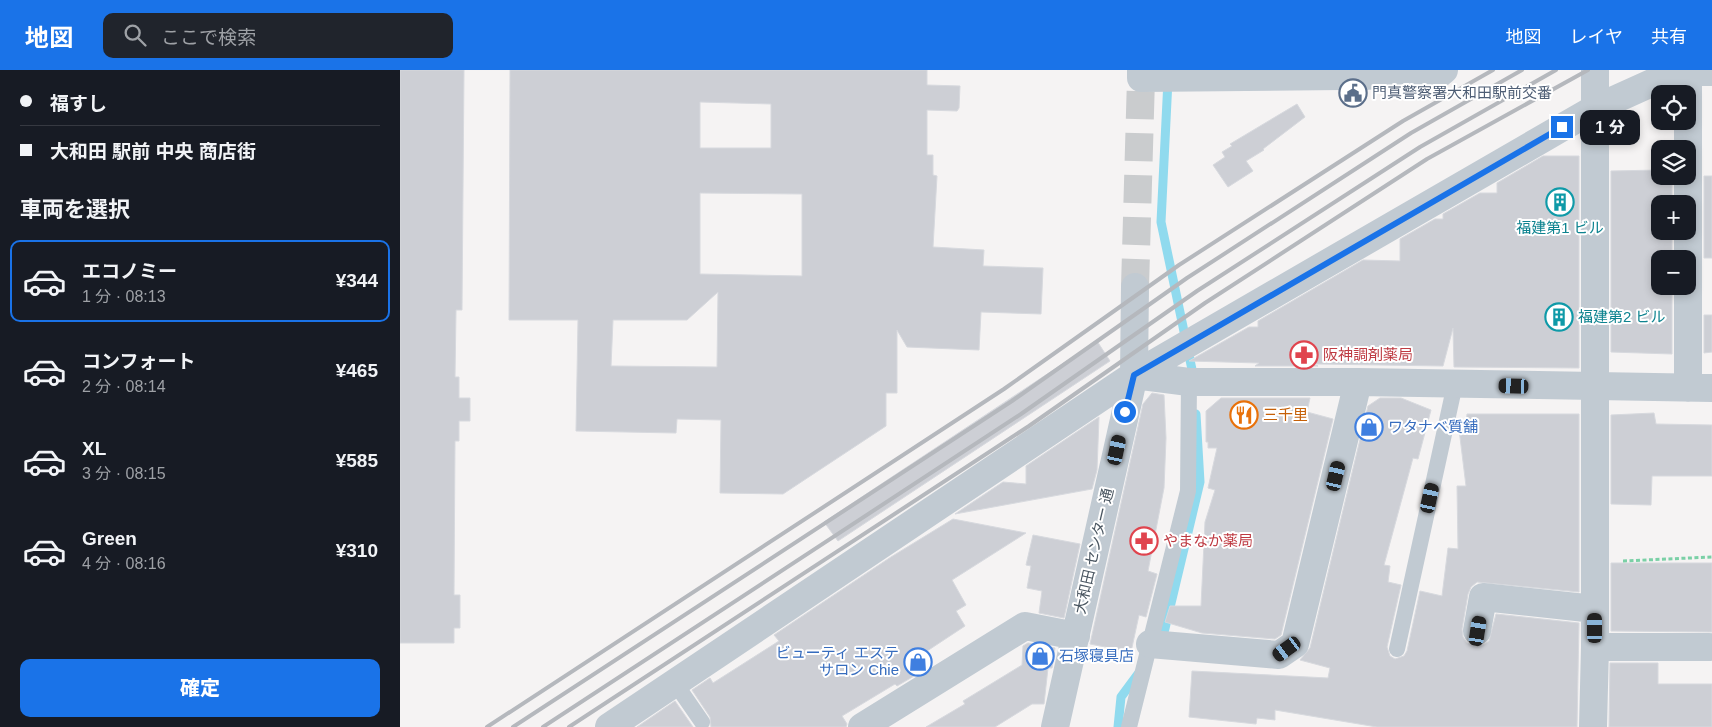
<!DOCTYPE html>
<html lang="ja">
<head>
<meta charset="utf-8">
<style>
  :root { --surface:#171b24; --page:#20242c; --text:#f1f3f6; --muted:#9ea1a6; --line:#363941; --accent:#1a73e8 }
  body { margin:0; font-family:Arial,"Noto Sans JP",sans-serif; background:var(--page); color:var(--text); height:100vh; display:flex; flex-direction:column; font-size:19px; white-space:nowrap }
  * { box-sizing:border-box; margin:0 }
  p { font-size:16px; color:var(--muted) }
  .icon { flex:none; width:28px; height:28px; fill:none; stroke:currentColor; stroke-width:2; stroke-linecap:round; stroke-linejoin:round }
  .map { position:relative; flex:1; overflow:hidden }
  .details { display:flex; flex-direction:column; background:var(--surface); width:400px }
  .details>* { flex:none }
  .banner { display:grid; align-content:center; height:110px; padding:0 20px; background:var(--surface) }
  .tools { position:absolute; left:1251px; top:15px; display:grid; gap:10px }
  .tools a { display:grid; place-items:center; width:45px; height:45px; border-radius:10px; background:var(--surface); box-shadow:0 2px 8px #0003; font-size:25px }
  .end { position:absolute; width:22px; height:22px; margin:-11px; border:6px solid #1a73e8; background:#fff; box-shadow:0 0 0 2px #fff }
  .from { border-radius:50% }
  .bubble { position:absolute; height:35px; border-radius:10px; background:var(--surface); box-shadow:0 2px 8px #0003; font-size:16px; font-weight:800; line-height:35px; text-align:center }
  .car { position:absolute; width:15px; height:30px; margin:-15px -8px; border-radius:6px; box-shadow:0 0 4px 1px #0007; background:linear-gradient(#222 24%,#8ab4d8 0 40%,#222 0 76%,#8ab4d8 0 86%,#222 0) }
  .banner b { display:flex; align-items:center; gap:18px; height:48px; font-size:19px }
  .banner b+b { border-top:1px solid var(--line) }
  .banner i { width:12px; height:12px; background:var(--text) }
  ul { padding:0; list-style:none }
  li { display:flex; align-items:center; gap:15px; height:82px; margin:0 10px 8px; padding:0 10px; border:2px solid transparent; border-radius:10px }
  li div { flex:1 }
  li b { display:block; font-size:19px }
  li em { font-style:normal; font-weight:800 }
  li.active { border-color:var(--accent) }
  li>.icon { width:45px; height:45px; stroke-width:1.5 }
  h2 { padding:0 20px; font-size:22px; line-height:60px }
  .button { display:flex; gap:10px; margin-top:auto; padding:10px 20px }
  .button a { flex:1; height:58px; border-radius:10px; background:var(--accent); color:#fff; font-size:20px; font-weight:800; line-height:58px; text-align:center }
  header { display:flex; align-items:center; gap:30px; box-sizing:border-box; height:70px; padding:0 25px; background:var(--accent); color:#fff }
  header strong { font-size:24px }
  nav { display:flex; gap:28px; margin-inline-start:auto; font-size:18px }
  .search { width:350px; height:45px; background:var(--page); display:flex; align-items:center; gap:12px; box-sizing:border-box; padding:0 18px; border-radius:10px; color:var(--muted); font-size:19px }
  main { display:flex; flex:1; min-height:0 }
  .map>svg:first-child { display:block }
  .lines { fill:none; stroke-linecap:round; stroke-linejoin:round }
  .stream { stroke:#90daee; stroke-width:9 }
  .building { fill:#cdcfd5; stroke:#d7d9de; fill-rule:evenodd }
  .minor-tunnel { stroke:#caccce; stroke-width:28; stroke-dasharray:28 14; stroke-linecap:butt }
  .path { stroke:#7ad0a6; stroke-width:3; stroke-dasharray:4 2.5; stroke-linecap:butt }
  .service { stroke:#c1cad2; stroke-width:16 }
  .minor { stroke:#c1cad2; stroke-width:28 }
  .rail { stroke:#b5b8bd; stroke-width:4 }
  .route { stroke:#1a73e8; stroke-width:6 }
  .labels { text-anchor:middle; stroke-width:4; stroke-linejoin:round; paint-order:stroke }
  .service-label { font-size:15px; fill:#4e5e75; stroke:#fff; text-anchor:start }
  .culture-label { font-size:15px; fill:#0d838f; stroke:#fff }
  .health-label { font-size:15px; fill:#be3a42; stroke:#fff; text-anchor:start }
  .food-label { font-size:15px; fill:#c56008; stroke:#fff; text-anchor:start }
  .shop-label { font-size:15px; fill:#366cbe; stroke:#fff; text-anchor:start }
  .street-label { font-size:15px; fill:#4a5661; stroke:#fff }
</style>
</head>
<body>
<header>
<strong>地図</strong>
<div class="search"><svg class="icon" aria-label="search" viewBox="0 0 24 24"><circle cx="10" cy="10" r="6"/><path d="M15 15l6 6"/></svg>ここで検索</div>
<nav><a>地図</a><a>レイヤ</a><a>共有</a></nav>
</header>
<main>
<section class="details">
<div class="banner">
<b><i class="from"></i>福すし</b>
<b><i></i>大和田 駅前 中央 商店街</b>
</div>
<h2>車両を選択</h2>
<ul>
<li class="active"><svg class="icon" aria-label="car" viewBox="0 0 24 24"><path d="M5 17H2v-5l4-1 3-4h7l3 4 3 1v5h-3M9 17h6M6 11h13"/><circle cx="7" cy="17" r="2"/><circle cx="17" cy="17" r="2"/></svg><div><b>エコノミー</b><p>1 分 · 08:13</p></div><em>¥344</em></li>
<li><svg class="icon" aria-label="car" viewBox="0 0 24 24"><path d="M5 17H2v-5l4-1 3-4h7l3 4 3 1v5h-3M9 17h6M6 11h13"/><circle cx="7" cy="17" r="2"/><circle cx="17" cy="17" r="2"/></svg><div><b>コンフォート</b><p>2 分 · 08:14</p></div><em>¥465</em></li>
<li><svg class="icon" aria-label="car" viewBox="0 0 24 24"><path d="M5 17H2v-5l4-1 3-4h7l3 4 3 1v5h-3M9 17h6M6 11h13"/><circle cx="7" cy="17" r="2"/><circle cx="17" cy="17" r="2"/></svg><div><b>XL</b><p>3 分 · 08:15</p></div><em>¥585</em></li>
<li><svg class="icon" aria-label="car" viewBox="0 0 24 24"><path d="M5 17H2v-5l4-1 3-4h7l3 4 3 1v5h-3M9 17h6M6 11h13"/><circle cx="7" cy="17" r="2"/><circle cx="17" cy="17" r="2"/></svg><div><b>Green</b><p>4 分 · 08:16</p></div><em>¥310</em></li>
</ul>
<div class="button"><a>確定</a></div>
</section>
<div class="map">
<svg width="1312" height="657" viewBox="0 0 1312 657">
  <rect width="100%" height="100%" fill="#f5f3f3"/>
  <g class="lines">
    <path class="stream" d="M768 10 761 152 794 309
      M762 571 800 412 796 344
      M718 657 721 627 738 604"/>
  </g>
  <path class="building" d="M0 0H64L62 240H56L55 307H59V328H70V351H59V371H55L54 525H60V558H54V573H0Z
    M110 0H527V15L560 16 559 38 557 41 527 40V85H533V105L537 106 533 177 584 180 583 196 643 198 641 244 581 242 579 280 507 277 497 260V323H486V356L383 424 320 423 321 350 277 349 276 363 176 361 178 250H109ZM300 32 371 34V78H300ZM300 123 402 124V206L300 204ZM318 222 317 297 211 296 213 250H287Z
    M897 34 905 47 863 79 864 80 846 91 853 101 828 117 813 95 825 87 822 82 832 76 830 74Z
    M1143 86H1179V298L1054 297 1053 258 1043 296 919 294H912L918 296H855L859 293 789 291 849 257H858V251L963 190 1000 191V169L1035 149H1043V144L1080 123H1097V113Z
    M1260 100V106H1272V134H1260V161H1272V189H1260V216H1272V284L1211 282V101Z
    M1304 106H1312V188H1304Z
    M1304 245H1312V282L1304 283Z
    M697 271 710 291 438 471 424 452Z
    M752 323 764 325 766 368 764 418 748 501 757 504 746 547 739 545 731 582 690 574 743 334Z
    M821 328H910L907 342 933 349 881 565 875 569 802 563 765 552 770 536H801L805 452 815 420 808 418 817 378H808V372H806V341Z
    M980 328H1001L1031 340 1018 389 1013 388 984 495 990 496 988 512 1001 515 987 577 990 586 995 589 1004 586 1007 581 1020 521 1042 526 1048 478 1058 479 1057 416H1066L1058 351 1066 354 1067 344H1179V522L1077 512 1071 517 1068 524 1062 559 1063 567 1067 573 1075 576 1083 575 1089 571 1096 544 1179 553 1177 657H977L875 640V650L857 648 856 654 789 647 792 601 928 608 930 598 900 590 910 578 968 336Z
    M1254 343 1256 354 1312 355V406H1252L1251 435 1211 434V345Z
    M699 347 697 400 692 419 555 444 603 412 626 414V396Z
    M553 449 626 463 552 510 566 535 556 541 565 556 518 587 526 599 497 616 495 614 442 646 447 654 446 657H311L310 647 292 620 310 608 313 613 379 571 374 565 491 487Z
    M633 465 680 474 664 548 639 543 642 521 627 518 631 496 626 495Z
    M1211 493H1312V562L1211 561Z
    M628 573 655 578 652 598H648L644 634H632L595 657H526L565 634 563 631 622 595 623 576Z
    M1210 593H1258V614H1312V657H1209Z
    M275 631 293 657H237Z"/>
  <g class="lines">
    <path class="minor-tunnel" d="M735 217 741 8"/>
    <path class="path" d="M1223 491 1312 487"/>
    <path class="service" d="M997 579 1055 314
      M275 613 302 652
      M729 657 788 421 789 312"/>
    <path class="minor" d="M741 0V8L1038 5 1044 0
      M1288 2V318
      M734 305 1194 39 1276 2H1312
      M734 305 789 312H958L1312 318
      M1077 561 1083 527 1195 539
      M750 574 879 585 895 574 958 312
      M1195 577H1309
      M209 657 734 305 735 217
      M462 657 625 556 676 566
      M655 657 734 305
      M1193 657 1195 577V0"/>
    <path class="rail" d="M87 657 604 319 779 195 1003 51 1093 0
      M113 657 612 331 787 208 1011 63 1122 0
      M143 657 621 344 797 221 1020 77 1156 0
      M169 657 629 356 805 233 1027 89 1188 0"/>
  </g>
  <g class="lines">
    <path class="route" d="M725 342 734 305 1162 57"/>
  </g>
  <defs>
    <g id="civic-ring" transform="scale(1.4375)"><circle r="9.5" fill="#fff" stroke="#5c6f8a" stroke-width="1.5"/><path d="M-.6-6.5H3V-4.5H.6V-3L4-1V1h2V6H-6V1h2V-1L-.6-3ZM-1.2 2.5V6h2.4V2.5Z" fill="#5c6f8a"/></g>
    <g id="building-ring" transform="scale(1.4375)"><circle r="9.5" fill="#fff" stroke="#0f9aa8" stroke-width="1.5"/><path d="M-4-6H4V6H1V3H-1V6H-4ZM-2.5-4.3h1.7v1.8h-1.7ZM.8-4.3h1.7v1.8H.8ZM-2.5-1h1.7V.8h-1.7ZM.8-1h1.7V.8H.8Z" fill="#0f9aa8"/></g>
    <g id="pharmacy-ring" transform="scale(1.4375)"><circle r="9.5" fill="#fff" stroke="#e0444e" stroke-width="1.5"/><path d="M-2-6h4v4h4v4h-4v4h-4v-4h-4v-4h4Z" fill="#e0444e"/></g>
    <g id="restaurant-ring" transform="scale(1.4375)"><circle r="9.5" fill="#fff" stroke="#e8710a" stroke-width="1.5"/><path d="M-5-6h1v4h1v-4h1v4h1v-4h1v5L-1.5 .5V6h-2V.5L-5-1ZM5-6V6H3V1.5H1.5Q1.5-4 5-6Z" fill="#e8710a"/></g>
    <g id="shop-ring" transform="scale(1.4375)"><circle r="9.5" fill="#fff" stroke="#3f7fe0" stroke-width="1.5"/><path d="M-5-2.5h2.3a2.7 3.5 0 0 1 5.4 0H5L5.5 6h-11ZM-1.5-2.5h3a1.5 2.3 0 0 0-3 0Z" fill="#3f7fe0"/></g>
  </defs>
  <g fill-rule="evenodd">
    <use href="#civic-ring" x="953" y="23"/>
    <use href="#building-ring" x="1160" y="132"/>
    <use href="#building-ring" x="1159" y="247"/>
    <use href="#pharmacy-ring" x="904" y="285"/>
    <use href="#restaurant-ring" x="844" y="345"/>
    <use href="#shop-ring" x="969" y="357"/>
    <use href="#pharmacy-ring" x="744" y="471"/>
    <use href="#shop-ring" x="640" y="586"/>
    <use href="#shop-ring" x="518" y="592"/>
  </g>
  <g class="labels">
    <g class="service-label">
      <text x="972" y="28">門真警察署大和田駅前交番</text>
    </g>
    <g class="culture-label">
      <text x="1160" y="163">福建第1 ビル</text>
      <text x="1178" y="252" text-anchor="start">福建第2 ビル</text>
    </g>
    <g class="health-label">
      <text x="923" y="290">阪神調剤薬局</text>
      <text x="763" y="476">やまなか薬局</text>
    </g>
    <g class="food-label">
      <text x="863" y="350">三千里</text>
    </g>
    <g class="shop-label">
      <text x="988" y="362">ワタナベ質舗</text>
      <text x="499" y="588" text-anchor="end">ビューティ エステ<tspan x="499" dy="17">サロン Chie</tspan></text>
      <text x="659" y="591">石塚寝具店</text>
    </g>
    <g class="street-label">
      <text transform="translate(694 481) rotate(-77)" y="5">大和田 センター 通</text>
    </g>
  </g>
</svg>
<div class="tools">
<a><svg class="icon" aria-label="locate" viewBox="0 0 24 24"><circle cx="12" cy="12" r="6"/><path d="M12 2v4M12 18v4M2 12h4M18 12h4"/></svg></a>
<a><svg class="icon" aria-label="layers" viewBox="0 0 24 24"><path d="M12 4l9 5-9 5-9-5zM3 14l9 5 9-5"/></svg></a>
<a>+</a>
<a>−</a>
</div>
<i class="end from" style="left:725px;top:342px"></i>
<i class="end" style="left:1162px;top:57px"></i>
<div class="bubble" style="left:1180px;top:40px;width:60px">1 分</div>
<i class="car" style="left:1114px;top:316px;rotate:272deg"></i>
<i class="car" style="left:717px;top:380px;rotate:12deg"></i>
<i class="car" style="left:936px;top:406px;rotate:13deg"></i>
<i class="car" style="left:1030px;top:428px;rotate:12deg"></i>
<i class="car" style="left:1195px;top:558px;rotate:0deg"></i>
<i class="car" style="left:1078px;top:561px;rotate:9deg"></i>
<i class="car" style="left:887px;top:579px;rotate:234deg"></i>
</div>
</main>
</body>
</html>
